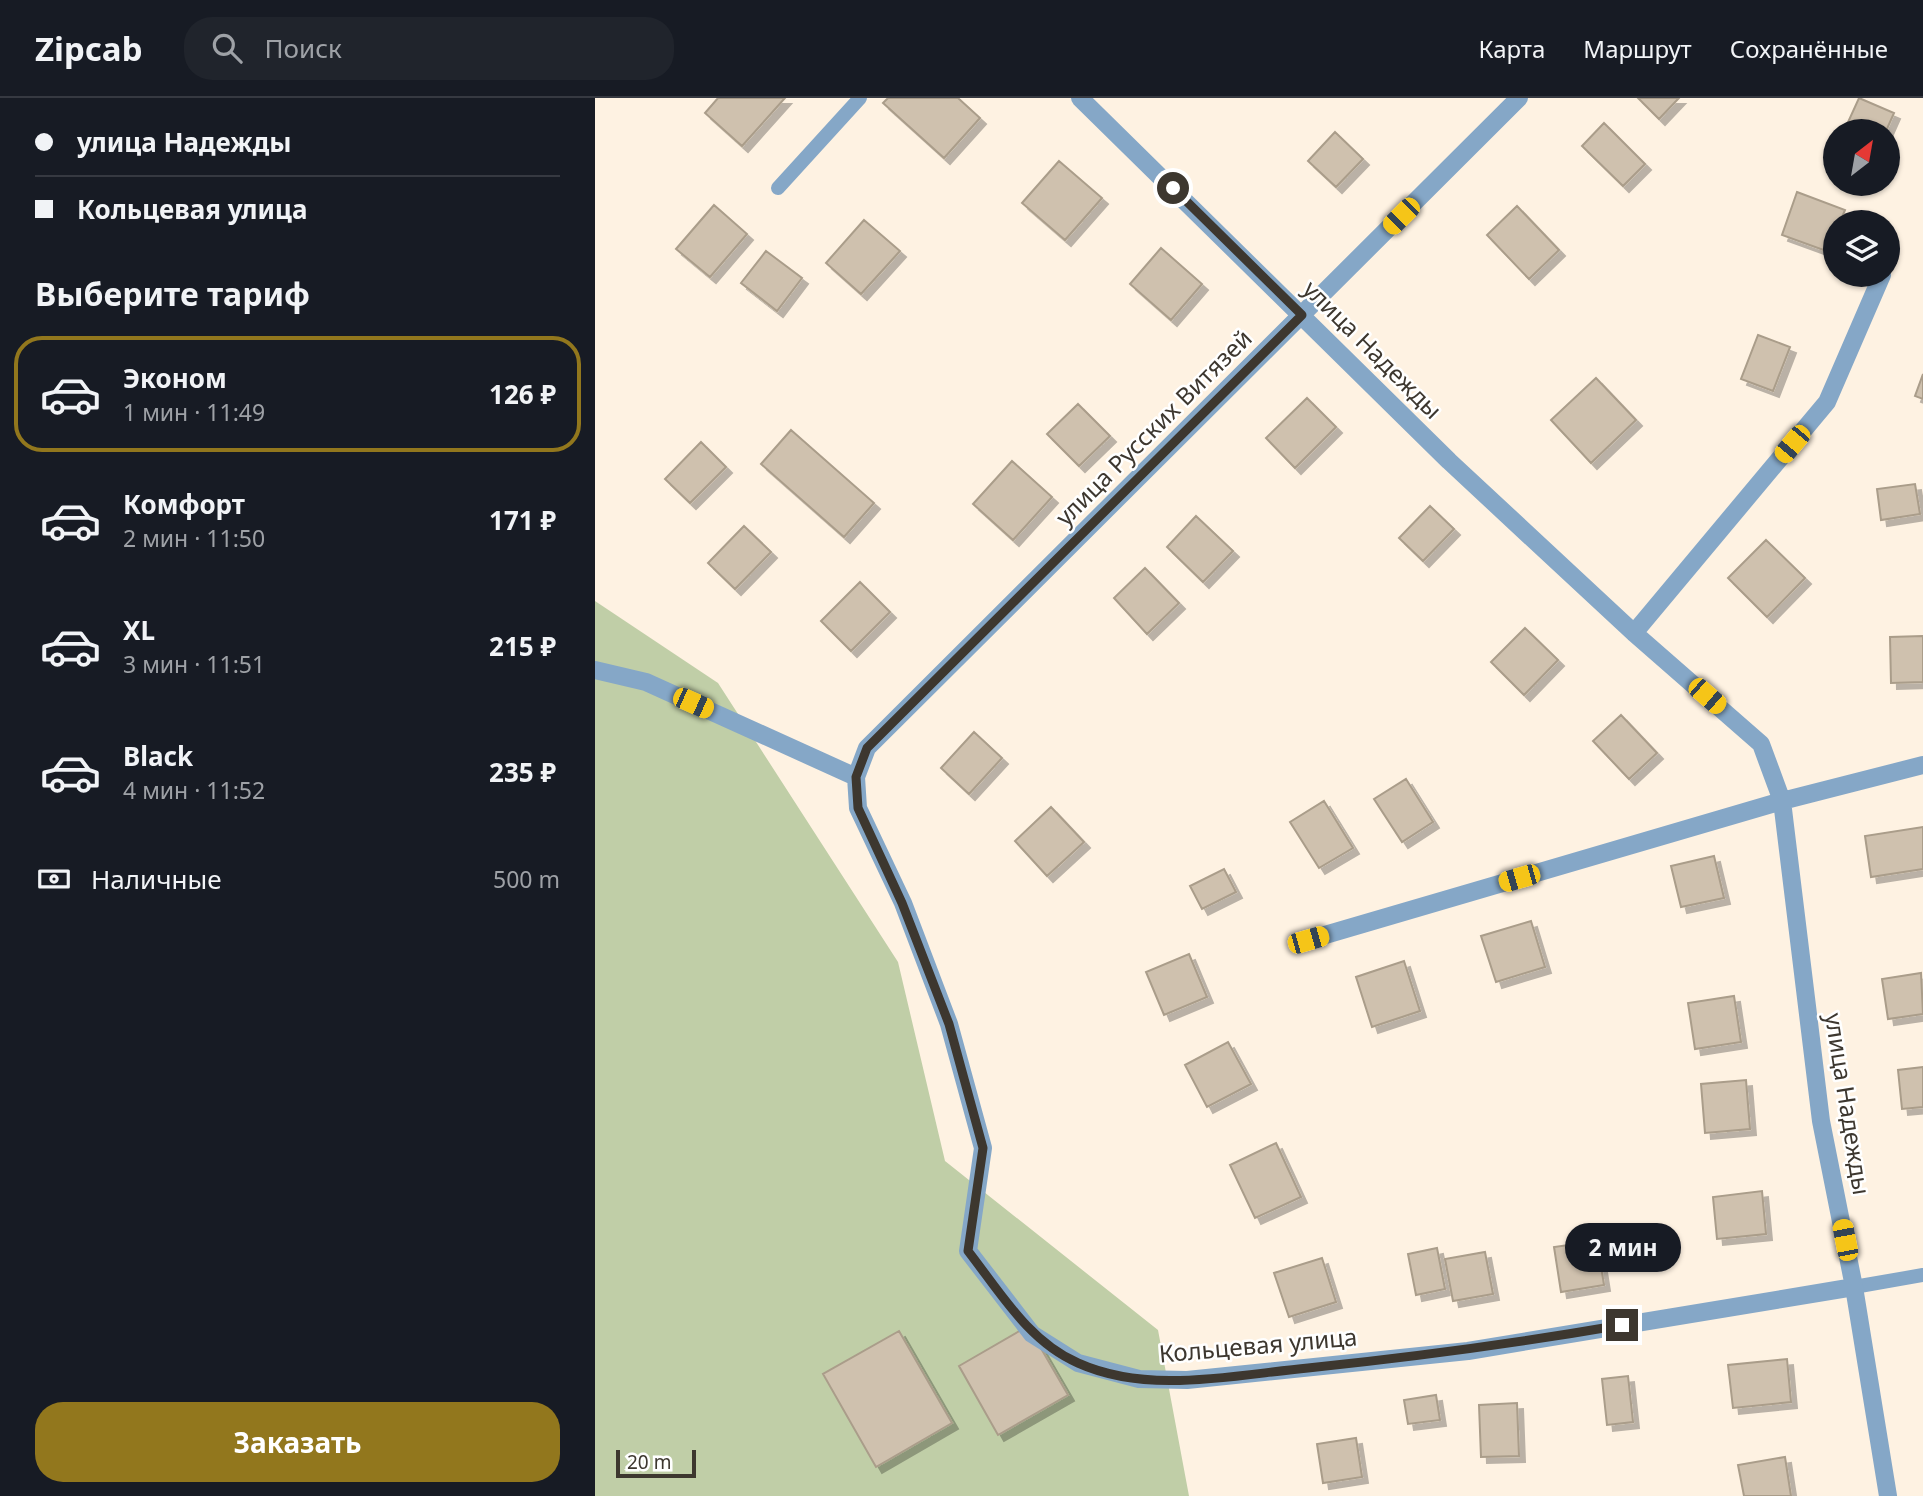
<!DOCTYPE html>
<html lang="ru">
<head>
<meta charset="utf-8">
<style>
  :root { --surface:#171b24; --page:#20242c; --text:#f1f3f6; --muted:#9ea1a6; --line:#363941; --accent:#92771d }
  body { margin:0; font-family:"Noto Sans",sans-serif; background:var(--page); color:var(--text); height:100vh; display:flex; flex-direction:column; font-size:26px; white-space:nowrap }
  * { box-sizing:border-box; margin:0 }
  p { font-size:23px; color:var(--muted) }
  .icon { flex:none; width:38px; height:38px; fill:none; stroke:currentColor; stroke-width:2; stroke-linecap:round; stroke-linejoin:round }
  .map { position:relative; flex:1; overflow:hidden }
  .side { display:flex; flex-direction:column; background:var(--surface); width:595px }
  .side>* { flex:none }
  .hud { display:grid; align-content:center; height:154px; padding:0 35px; background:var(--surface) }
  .needle { width:46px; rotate:31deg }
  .tools { position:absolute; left:1228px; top:21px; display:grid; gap:14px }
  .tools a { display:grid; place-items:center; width:77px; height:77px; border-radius:50%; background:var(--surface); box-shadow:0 2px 5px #0004; font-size:35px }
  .scale { position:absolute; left:21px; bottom:18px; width:80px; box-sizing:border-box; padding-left:7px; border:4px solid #3d372f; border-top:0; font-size:19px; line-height:24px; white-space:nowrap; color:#3d372f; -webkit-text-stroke:5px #fff; paint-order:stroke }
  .end { position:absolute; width:32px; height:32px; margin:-16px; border:9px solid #3d372f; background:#fff; box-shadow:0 0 0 4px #fff }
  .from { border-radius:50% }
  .bubble { position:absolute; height:49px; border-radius:24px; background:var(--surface); box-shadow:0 2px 5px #0004; font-size:23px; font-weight:700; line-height:49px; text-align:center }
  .car { position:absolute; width:21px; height:42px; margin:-21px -10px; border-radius:9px; box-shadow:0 0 5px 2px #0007; background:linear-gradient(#f5c518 24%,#345 0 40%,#f5c518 0 76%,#345 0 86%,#f5c518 0) }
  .hud b { display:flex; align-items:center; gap:24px; height:66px; font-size:26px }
  .hud b+b { border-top:2px solid var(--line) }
  .hud i { width:18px; height:18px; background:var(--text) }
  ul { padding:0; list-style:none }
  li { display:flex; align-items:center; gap:21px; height:116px; margin:0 14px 10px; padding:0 21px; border:4px solid transparent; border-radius:28px }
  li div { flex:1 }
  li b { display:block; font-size:26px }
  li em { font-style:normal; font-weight:700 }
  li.on { border-color:var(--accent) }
  li>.icon { width:63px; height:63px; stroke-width:1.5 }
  h2 { padding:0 35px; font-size:32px; line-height:84px }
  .pay { display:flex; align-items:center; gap:18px; height:77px; padding:0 35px; font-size:26px }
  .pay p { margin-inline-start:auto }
  .button { display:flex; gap:14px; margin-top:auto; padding:14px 35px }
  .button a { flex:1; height:80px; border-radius:28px; background:var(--accent); color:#fff; font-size:28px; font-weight:700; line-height:80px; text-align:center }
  header { display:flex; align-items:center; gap:42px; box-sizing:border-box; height:98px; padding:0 35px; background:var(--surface); border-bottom:2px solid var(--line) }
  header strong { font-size:33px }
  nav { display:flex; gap:38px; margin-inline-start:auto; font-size:24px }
  .search { width:490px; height:63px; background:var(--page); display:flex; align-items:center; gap:18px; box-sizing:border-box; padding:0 24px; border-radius:28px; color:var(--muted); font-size:26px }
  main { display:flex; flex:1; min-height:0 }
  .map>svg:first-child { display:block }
  .green { fill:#c0cea7 }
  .building { fill:#cfc1ae; stroke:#aa9d8a; stroke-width:2; filter:url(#shadow) }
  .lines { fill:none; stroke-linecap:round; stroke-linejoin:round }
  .service { stroke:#85a7c7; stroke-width:14 }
  .minor { stroke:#85a7c7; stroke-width:18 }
  .route { stroke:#3d372f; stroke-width:9 }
  .labels { text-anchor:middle; stroke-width:5; stroke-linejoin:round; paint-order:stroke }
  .street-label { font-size:24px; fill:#3d372f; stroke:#fff }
</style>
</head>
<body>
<header>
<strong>Zipcab</strong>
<div class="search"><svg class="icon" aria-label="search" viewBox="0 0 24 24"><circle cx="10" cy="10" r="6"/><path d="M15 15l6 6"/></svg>Поиск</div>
<nav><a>Карта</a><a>Маршрут</a><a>Сохранённые</a></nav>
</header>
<main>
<section class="side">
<div class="hud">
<b><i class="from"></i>улица Надежды</b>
<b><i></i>Кольцевая улица</b>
</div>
<h2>Выберите тариф</h2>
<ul>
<li class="on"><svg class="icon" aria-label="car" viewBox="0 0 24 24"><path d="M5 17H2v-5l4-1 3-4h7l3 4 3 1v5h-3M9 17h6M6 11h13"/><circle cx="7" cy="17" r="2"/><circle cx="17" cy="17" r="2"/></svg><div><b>Эконом</b><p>1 мин · 11:49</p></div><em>126 ₽</em></li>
<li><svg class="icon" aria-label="car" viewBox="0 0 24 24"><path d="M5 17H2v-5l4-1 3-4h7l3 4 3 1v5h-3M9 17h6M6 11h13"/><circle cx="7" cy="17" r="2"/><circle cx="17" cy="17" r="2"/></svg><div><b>Комфорт</b><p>2 мин · 11:50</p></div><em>171 ₽</em></li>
<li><svg class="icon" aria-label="car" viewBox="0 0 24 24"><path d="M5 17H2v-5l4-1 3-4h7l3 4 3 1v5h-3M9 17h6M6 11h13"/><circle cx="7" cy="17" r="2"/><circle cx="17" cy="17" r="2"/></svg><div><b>XL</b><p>3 мин · 11:51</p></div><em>215 ₽</em></li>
<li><svg class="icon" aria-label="car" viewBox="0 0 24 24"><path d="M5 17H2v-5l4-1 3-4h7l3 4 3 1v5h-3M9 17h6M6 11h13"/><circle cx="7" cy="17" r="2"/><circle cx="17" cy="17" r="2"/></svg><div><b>Black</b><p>4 мин · 11:52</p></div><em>235 ₽</em></li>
</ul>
<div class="pay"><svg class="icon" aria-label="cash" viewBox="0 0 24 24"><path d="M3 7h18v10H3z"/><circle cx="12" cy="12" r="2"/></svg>Наличные<p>500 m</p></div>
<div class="button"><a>Заказать</a></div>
</section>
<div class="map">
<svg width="1328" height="1398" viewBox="0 0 1328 1398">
  <defs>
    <filter id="shadow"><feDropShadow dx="6" dy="6" stdDeviation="0" flood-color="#0004"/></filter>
  </defs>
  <rect width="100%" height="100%" fill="#fef2e2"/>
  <path class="green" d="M0 503 123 585 303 864 350 1063 563 1232 594 1398H0Z"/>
  <path class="building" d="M123 0H190L147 48 110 15Z
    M293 0H363L385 20 349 60 288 5Z
    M1043 0H1084L1064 21Z
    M1264 0 1299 15 1291 33H1249Z
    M1009 25 1050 66 1028 88 987 48Z
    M740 34 768 61 741 89 713 63Z
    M464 63 507 100 470 142 427 105Z
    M1202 94 1250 112 1245 124H1241V137L1234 154 1187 137Z
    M119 107 152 136 115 179 81 151Z
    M922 108 964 152 934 181 892 137Z
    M269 122 305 153 266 196 231 165Z
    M566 150 607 186 576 222 535 186Z
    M171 153 207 180 182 213 146 185Z
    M1163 237 1195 249 1178 293 1146 281Z
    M1328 276V301L1320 298Z
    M1001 280 1041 322 996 365 956 322Z
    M712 300 741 329 700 370 671 340Z
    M483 306 515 338 484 368 452 336Z
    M196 332 279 405 249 439 166 366Z
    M106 344 131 369 95 405 70 381Z
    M417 363 457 399 418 442 378 406Z
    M1320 386 1325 416 1286 422 1282 391Z
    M835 408 859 431 828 463 804 440Z
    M601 418 638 453 608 484 572 449Z
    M149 428 176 454 140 491 113 465Z
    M1171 442 1210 480 1172 519 1133 480Z
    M550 470 584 505 552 536 519 500Z
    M265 484 295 514 256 553 226 523Z
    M930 530 963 562 929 597 896 564Z
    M1328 538V584L1296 585 1295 539Z
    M1026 617 1062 655 1034 681 998 643Z
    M379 634 407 660 374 696 346 670Z
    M811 681 838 724 807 744 779 701Z
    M729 703 758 750 724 770 695 724Z
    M456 709 489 744 452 778 420 743Z
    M1328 729V771L1276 779 1270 738Z
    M1119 758 1129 800 1086 809 1076 768Z
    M629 771 641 794 607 811 595 788Z
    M936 823 950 869 901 884 886 838Z
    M594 856 612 899 569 917 551 874Z
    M809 863 825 913 777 929 761 879Z
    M1326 875 1328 916 1293 921 1287 881Z
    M1139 898 1146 944 1100 951 1093 905Z
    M633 944 656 986 612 1009 590 967Z
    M1328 969V1009L1307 1011 1303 972Z
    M1151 982 1155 1031 1110 1035 1106 986Z
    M681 1045 706 1099 660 1120 635 1067Z
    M1167 1093 1171 1136 1122 1141 1118 1099Z
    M1002 1143 1009 1187 966 1194 959 1149Z
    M842 1150 850 1191 821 1197 813 1156Z
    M890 1154 898 1196 858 1203 850 1161Z
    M727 1160 741 1204 694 1219 679 1175Z
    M433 1228 473 1297 403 1337 364 1268Z
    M304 1233 357 1325 281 1369 228 1276Z
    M1192 1261 1196 1304 1138 1310 1133 1267Z
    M1033 1278 1038 1324 1012 1327 1007 1281Z
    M841 1297 845 1322 813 1326 809 1302Z
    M922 1305 924 1358 886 1359 884 1307Z
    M761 1340 767 1379 728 1385 722 1346Z
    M1190 1359 1196 1398H1149L1143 1367Z"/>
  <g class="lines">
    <path class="service" d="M183 90 265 0
      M1259 1189 1328 1177"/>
    <path class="minor" d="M485 0 854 363 1039 535 1166 646 1187 703 1226 1023 1259 1189 1293 1398
      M924 0 272 650 261 679 263 710 308 805 354 926 388 1050 373 1153 437 1236 483 1265 544 1281 592 1282 873 1253 1259 1189
      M1039 535 1232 304 1287 177
      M0 572 51 584 261 679
      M713 842 1187 703 1328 667"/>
  </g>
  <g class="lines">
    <path class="route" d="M578 90 707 217 272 650 261 679 263 710 307 805 354 926 388 1050 373 1153C405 1194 434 1244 483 1265 554 1297 639 1277 713 1270 818 1259 923 1245 1027 1227"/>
  </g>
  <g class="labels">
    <g class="street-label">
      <text transform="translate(777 252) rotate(45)" y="8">улица Надежды</text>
      <text transform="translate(559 330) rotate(-45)" y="8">улица Русских Витязей</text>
      <text transform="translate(1252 1006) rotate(81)" y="8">улица Надежды</text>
      <text transform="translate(663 1248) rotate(-5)" y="8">Кольцевая улица</text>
    </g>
  </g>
</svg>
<div class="tools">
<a><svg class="needle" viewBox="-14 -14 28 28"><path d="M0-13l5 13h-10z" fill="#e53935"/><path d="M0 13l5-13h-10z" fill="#9ea1a6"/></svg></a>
<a><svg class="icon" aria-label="layers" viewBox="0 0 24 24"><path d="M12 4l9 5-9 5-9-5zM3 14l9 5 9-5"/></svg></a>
</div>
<div class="scale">20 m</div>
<i class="end from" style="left:578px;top:90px"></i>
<i class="end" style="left:1027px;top:1227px"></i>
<div class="bubble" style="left:970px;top:1125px;width:116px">2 мин</div>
<i class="car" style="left:806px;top:118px;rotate:225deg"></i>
<i class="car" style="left:1197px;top:346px;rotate:220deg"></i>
<i class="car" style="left:1112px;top:598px;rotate:131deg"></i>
<i class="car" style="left:98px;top:605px;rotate:114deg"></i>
<i class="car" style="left:924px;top:780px;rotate:254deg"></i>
<i class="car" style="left:713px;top:842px;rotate:74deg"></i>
<i class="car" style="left:1250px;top:1142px;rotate:349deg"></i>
</div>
</main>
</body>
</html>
